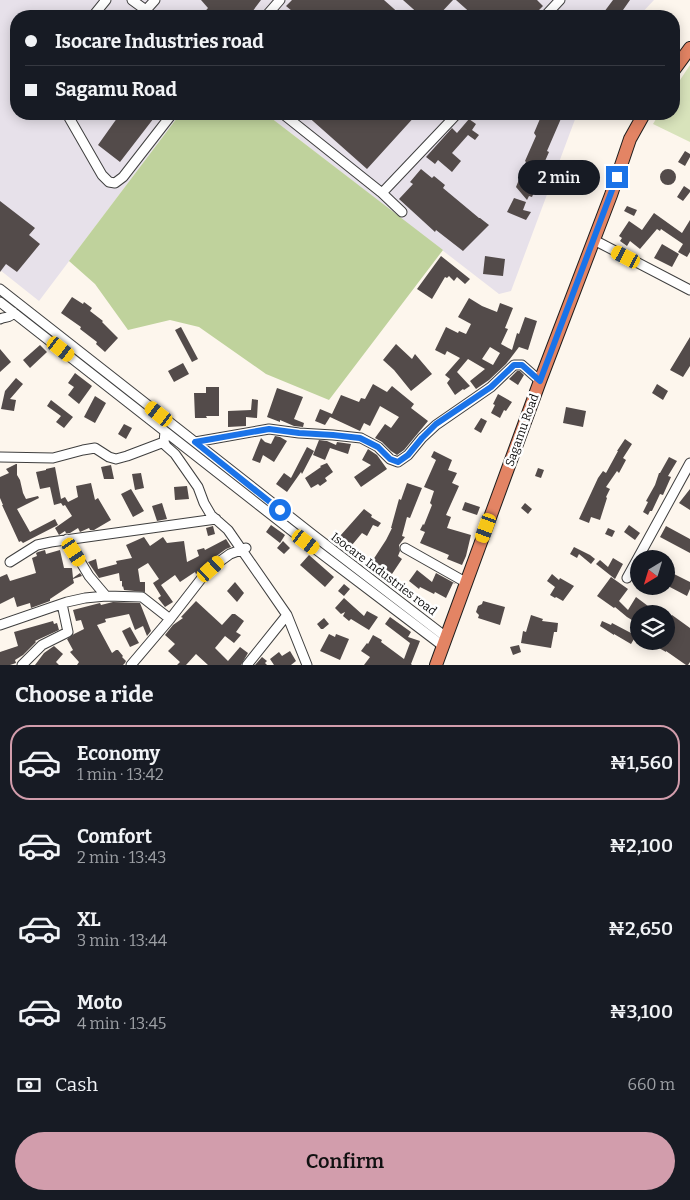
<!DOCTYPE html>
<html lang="en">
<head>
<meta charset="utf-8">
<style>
  :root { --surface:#171b24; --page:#242831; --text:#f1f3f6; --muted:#9ea1a6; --line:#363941; --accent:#d29dac }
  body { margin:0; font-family:Bitter,serif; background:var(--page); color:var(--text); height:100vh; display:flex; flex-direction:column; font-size:19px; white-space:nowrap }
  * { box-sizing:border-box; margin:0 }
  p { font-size:16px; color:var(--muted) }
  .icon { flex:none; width:28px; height:28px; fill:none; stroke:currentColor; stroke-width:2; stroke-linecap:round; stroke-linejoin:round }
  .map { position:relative; height:665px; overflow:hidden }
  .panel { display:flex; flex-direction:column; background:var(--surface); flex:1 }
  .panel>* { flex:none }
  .banner { position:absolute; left:10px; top:10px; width:670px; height:110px; border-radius:20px; box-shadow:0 2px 12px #0003; display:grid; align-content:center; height:110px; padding:0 15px; background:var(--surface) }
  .needle { width:32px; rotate:218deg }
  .fabs { position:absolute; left:630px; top:550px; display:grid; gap:10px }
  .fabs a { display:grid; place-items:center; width:45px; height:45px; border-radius:50%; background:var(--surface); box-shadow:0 2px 12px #0003; font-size:25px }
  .end { position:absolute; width:22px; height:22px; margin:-11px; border:6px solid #1a73e8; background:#fff; box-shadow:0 0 0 2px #fff }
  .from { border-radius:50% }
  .bubble { position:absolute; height:35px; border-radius:18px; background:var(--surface); box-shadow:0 2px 12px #0003; font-size:16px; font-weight:600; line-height:35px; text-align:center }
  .car { position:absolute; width:15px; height:30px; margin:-15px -8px; border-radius:6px; box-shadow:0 0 4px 1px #0007; background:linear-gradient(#f5c518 24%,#345 0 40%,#f5c518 0 76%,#345 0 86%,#f5c518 0) }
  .banner b { display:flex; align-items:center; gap:18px; height:48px; font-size:19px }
  .banner b+b { border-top:1px solid var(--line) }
  .banner i { width:12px; height:12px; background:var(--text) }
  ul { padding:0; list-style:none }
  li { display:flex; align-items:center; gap:15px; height:75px; margin:0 10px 8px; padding:0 5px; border:2px solid transparent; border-radius:20px }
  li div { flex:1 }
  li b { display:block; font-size:19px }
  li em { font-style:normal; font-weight:600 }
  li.active { border-color:var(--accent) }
  li>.icon { width:45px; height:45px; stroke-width:1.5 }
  h2 { padding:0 15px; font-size:22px; line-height:60px }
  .pay { display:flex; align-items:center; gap:12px; height:55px; padding:0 15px; font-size:19px }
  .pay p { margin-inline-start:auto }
  .primary-button { display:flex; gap:10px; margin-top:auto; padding:10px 15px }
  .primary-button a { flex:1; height:58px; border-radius:30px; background:var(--accent); color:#111; font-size:20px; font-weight:600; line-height:58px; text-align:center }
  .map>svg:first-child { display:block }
  .industrial { fill:#e7e1ea }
  .green { fill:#d8e3bb }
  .forest { fill:#bfd29c }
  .building { fill:#534b4a; fill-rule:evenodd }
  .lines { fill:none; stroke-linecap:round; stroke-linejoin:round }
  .minor-casing { stroke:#3f3f3f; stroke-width:11 }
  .highway-casing { stroke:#1d1d1d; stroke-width:14 }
  .minor { stroke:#fff; stroke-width:9 }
  .highway { stroke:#e38464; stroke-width:12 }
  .route { stroke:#1a73e8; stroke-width:6 }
  .labels { text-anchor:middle; stroke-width:5; stroke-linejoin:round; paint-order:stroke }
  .street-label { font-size:12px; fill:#0c0c0c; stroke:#fff }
</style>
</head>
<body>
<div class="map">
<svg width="690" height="665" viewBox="0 0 690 665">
  <rect width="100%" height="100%" fill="#fdf6ed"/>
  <path class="industrial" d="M0 0H654L639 16H16V114H180L39 301 0 270Z
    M266 114H577L511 291 499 294Z"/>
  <path class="green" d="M690 65V142L653 124 659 114H674V89Z"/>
  <path class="forest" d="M180 114H266L443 250 329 400 266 374 199 327 170 320 128 330 95 284 69 261Z"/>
  <path class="building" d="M201 0H261L249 16H201L208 8Z
    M292 0H384L402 16H298L286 6Z
    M403 0H453L438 16H421Z
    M456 0H537L543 6 533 16H474Z
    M613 0H630L623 10 631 16H601Z
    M120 114H157L120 162 98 145Z
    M305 114H417L367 169Z
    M542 114H563L547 151 549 152 538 177 540 178 532 197 529 196 527 200 516 187 526 162 525 161 536 136 534 133Z
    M469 119 476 124 472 130 479 135 475 140 468 135 452 153 461 161 452 172 438 160 435 164 426 157 452 128 457 133Z
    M685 151 690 154V157L685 166 678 162Z
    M421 169 432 178 434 176 445 185 443 188 479 218H480L489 225 463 251 436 230 435 232 399 199 413 184 410 182Z
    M660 177a8 8 0 1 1 16 0a8 8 0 1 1-16 0Z
    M684 186 690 190V192L683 201 677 197Z
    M514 198 526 202 523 210 531 212 526 220 507 212Z
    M0 201 35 228 29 235 40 244 17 272 6 264 0 272Z
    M627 206 637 210 634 216 624 211Z
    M654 213 682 233 690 220V252L687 257 678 252 683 244 661 229 660 231 657 229 640 249 630 241 627 246 620 241 622 238 619 236 629 221 642 230Z
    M662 244 679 254 672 267 654 258Z
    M441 256 470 279 465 284 457 277 454 281 449 276 447 278 445 277 432 299 417 289Z
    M485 256 505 259 503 276 483 274Z
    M72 297 83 304 84 302 92 308 90 311 103 321 102 322 118 338 105 352 96 344 97 342 80 329 81 327 61 313Z
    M469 298 482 306 497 312 500 303 513 308 505 328 508 329 501 344 512 350 517 333 519 334 525 317 537 321 528 350 519 347 506 364 489 380 476 389 470 381 485 369 468 359 457 372 470 386 464 390 463 389 455 395 447 383 450 379 445 375 460 358 447 351 445 355 435 350 446 327 458 333 459 331 466 334 471 324 458 317ZM490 347 500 353 493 365 482 359Z
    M181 327 198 359 192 362 175 330Z
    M690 337V366L683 377 670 370Z
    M396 344 412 359 415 354 432 374 411 391 394 370 383 360Z
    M40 345 47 352 30 368 23 360Z
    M0 349 11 362 0 372Z
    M183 363 189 374 174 382 168 371Z
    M517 371H520L524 375 518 385 509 379Z
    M75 373 92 386 79 404 68 395 74 387 68 383Z
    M16 378 23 384 10 399 16 400 14 411 1 409 5 391Z
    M373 384 387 392 392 386 414 404 411 408 428 421 404 450 397 455 391 451 382 442 375 438 385 424 391 428 399 417 380 406 370 426 364 423 360 431 330 417 325 425 315 421 320 409 332 414 341 395 359 402 361 398 365 399Z
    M657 384 668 391 663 400 652 393Z
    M206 387H219V416H206L207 418H195L194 393H206Z
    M277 388 303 397 294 419 304 423 303 427 294 426 280 420V422L267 417Z
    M498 394 512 402 506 411 504 410 500 418 491 413 495 405 493 404Z
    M95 396 106 403 95 423 84 417Z
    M252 399 258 400 257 418 246 417V426L228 427V411L251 410Z
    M51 400 73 417 64 428 56 422 61 416 47 406Z
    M566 407 586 411 583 427 563 423Z
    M481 418 487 421 481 433 474 429Z
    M124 424 132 428 126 439 118 434Z
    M275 436 280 437 287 441 274 462 263 455 260 463 252 460 261 438 265 442 271 444Z
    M625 439 632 444 623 458 626 460 619 473 617 471 606 487 610 489 606 497 607 498 600 520 591 517 589 523 579 519 598 478 603 471 606 473 618 451H617Z
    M319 440 327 441 336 445 337 442 351 444 348 454 330 448 325 460 313 455Z
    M307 447 314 451 302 474 301 472 287 492 276 484 284 473 291 478Z
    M368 449 377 455 387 469 361 487 354 477 371 465 362 460Z
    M434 451 452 460 448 470 457 473 452 483 459 486 446 515 451 517 447 528 471 535 466 556 462 565 447 559 449 555 420 543 425 532 420 530 423 524 424 525 432 505 430 503 434 491 424 487 436 460 431 457Z
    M669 457 677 461 668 476 671 477 663 495 660 494 652 511H650L648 515 643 512 648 502 646 501 655 485 659 473H660Z
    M327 463 333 472 325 478 327 481 320 486 318 484 311 488 305 478 321 467 320 466Z
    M16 464H17V475L20 480 23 493 26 499 38 496 39 498 17 509 30 532 55 519 58 525 23 543 21 541 19 542 2 505H3L0 498V477L9 473 6 469Z
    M111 465 114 479H104L101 467Z
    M55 467 61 499 65 497 68 502 78 497 76 486 91 483 95 500 98 498 111 520 94 530H90L89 528 80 532 78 528 70 533H66L65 531 59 535 55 528 72 516 65 505 63 506 61 503 54 505 50 487 40 489 36 472 46 470V469Z
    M538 468 544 470 541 478 535 476Z
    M141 473 144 488 135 490 132 474Z
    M407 483 422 488 410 518 407 517 402 536 405 537 399 545 400 551 398 556 402 559 392 574 381 567 380 569 371 563 386 540 392 528H391L399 499 401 500Z
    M187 486 189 499 175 500 174 487Z
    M131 489 144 511 133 517 121 494Z
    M690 489V510L679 503Z
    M465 502 480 507 477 515 462 510Z
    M162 503 167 519 157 521 152 506Z
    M525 503 532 509 528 514 521 508Z
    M364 509 372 515 371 517 381 523 378 527 373 525 367 536 362 533 352 545 340 536Z
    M271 525 285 535 280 543 266 532Z
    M629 525 640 533 635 540 624 532Z
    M213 526 215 534 208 536 206 528Z
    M666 526 690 539V553L660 537Z
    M608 528 615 531 612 537 605 534Z
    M144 537 150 546 163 537 167 543 184 541 187 562 199 556 197 550 204 548 205 550 226 539 231 547 226 549 204 565 198 573 196 574 195 572 180 582 175 575 161 585 173 602 165 607 158 598 161 596 153 583 159 579 148 563 138 569 140 582H145V592L124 590 123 586 122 587V581H120L119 573 99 578 88 562 96 559 98 569 117 564 116 561 132 558 126 545Z
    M283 541 290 548 284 554 277 548Z
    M574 547 590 555 595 559 591 564 579 554 577 558 570 554Z
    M45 550 46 554 60 550 64 568H72L73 578 80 573 82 576 73 579 74 583 50 599V601L31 608 30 603 17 607 14 597 0 604V577L7 574 10 581 36 573 32 558 37 556 36 553 38 552Z
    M309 555 334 577 325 587 300 565Z
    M613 558 623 564 615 579 596 564 600 560 608 567Z
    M417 570 432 582 436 573 456 584 453 583 446 598 435 592 434 594 420 587 419 589 409 581Z
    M666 570 690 582V589L687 596 666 585Z
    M552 574 559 580 560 578 574 586 563 601 556 597 555 598 550 595 555 587 547 581Z
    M611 577 628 589 619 601 628 610 636 597 652 609 649 614H639V635L637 634 631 644 614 634V635L600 626 602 621 611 625 612 623 631 633 637 623 627 617 615 607 614 608 597 596Z
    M235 582 244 593 237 602 227 591Z
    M344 584 350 589 344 596 338 591Z
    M344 598 364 616 367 611 378 617 369 630 351 619 349 621 343 616 345 612 341 614 335 608Z
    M196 601 222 625 232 614H235L244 621 236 632 241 635 234 643 225 636 215 648 228 661 240 647 248 653 241 665H208L196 654 186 665H177L180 662 168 651 175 644 165 635 173 625 183 618 181 617Z
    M483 601 505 607 500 625 478 618 479 615 476 612 478 606 482 604Z
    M113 602 140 603 151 631 147 636 143 626 135 630 129 614 105 619 106 622 97 625 112 653 116 650H118L123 656 122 657 126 661 125 663 123 665H77L79 662 70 652 73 650 67 639 74 634 84 629 81 620 76 621 73 610 100 603 101 605Z
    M531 615 543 619 542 621 558 623 557 632H554L551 648 521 643 523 631 526 632Z
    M672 615 690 628V662L688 665H686L666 651V652L659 648 664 641H666V623Z
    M390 617 411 632 408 637 420 641 411 664 412 665H364L370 657 361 651 367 643 368 644 373 635 382 640 381 642 404 659 410 643 385 624Z
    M324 618 329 624 323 629H321L317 624Z
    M53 621 54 624 57 623 59 630 35 641 36 642 23 655 15 660 16 663 10 665H0V652L18 646 14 632Z
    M130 627 139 643 130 647 122 631Z
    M329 634 335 637 336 634 349 639 340 660 320 651Z
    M519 645 521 652 513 655 510 647Z
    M54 646 63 654 56 662 59 665H35L44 653Z
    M290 651 296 661 291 665H274L270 659 279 652 282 656Z
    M262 657 267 661 265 663 267 665H255Z"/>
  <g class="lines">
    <g class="minor-casing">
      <path id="minor" d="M132 0 154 16
        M146 10 155 0
        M93 16 106 0
        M266 16 280 0
        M545 16 560 0
        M67 114 102 175 109 182 115 183 123 177 172 114
        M283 114 382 193 402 212
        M382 193 457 114
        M594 240 690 290
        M0 289 312 534 446 637
        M0 302 306 542 443 646
        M0 319C6 316 10 319 13 312
        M165 432 164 442 166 446 175 454 198 487 204 503 211 515 228 530 287 615 307 665
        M195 442 269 429 299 433 333 435 361 438 378 447 390 459 398 462 408 455 422 438 436 425 491 387 514 365H522L540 381
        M0 457 53 458 83 450 95 448 109 457 116 459 127 456 164 442
        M67 539 89 576 106 596
        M405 548 467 583
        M10 562 37 545 51 542 216 519
        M627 578 690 463
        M0 625 67 602 85 598 106 596 142 597 170 619
        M22 665 42 645 68 632 62 604
        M131 665 170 619 208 570 230 554 246 548
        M247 665 287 615"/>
    </g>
    <g class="highway-casing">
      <path id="highway" d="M674 70 690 48
        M436 665 540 381 611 195 630 139 644 114"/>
    </g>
    <use href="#minor" class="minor"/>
    <use href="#highway" class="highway"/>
  </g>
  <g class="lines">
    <path class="route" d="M280 510 195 442 269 429 299 433 333 435 360 438 378 447 390 459 398 462 408 455 422 438 436 424 491 387 514 365H522L540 381 617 177"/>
  </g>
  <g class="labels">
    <g class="street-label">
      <text transform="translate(522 430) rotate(-70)" y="4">Sagamu Road</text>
      <text transform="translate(384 574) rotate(37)" y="4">Isocare Industries road</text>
    </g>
  </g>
</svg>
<div class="fabs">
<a><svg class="needle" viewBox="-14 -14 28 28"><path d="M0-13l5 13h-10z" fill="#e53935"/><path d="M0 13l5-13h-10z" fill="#9ea1a6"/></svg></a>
<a><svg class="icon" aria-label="layers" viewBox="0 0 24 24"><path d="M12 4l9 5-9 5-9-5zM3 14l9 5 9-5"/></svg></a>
</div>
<i class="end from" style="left:280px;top:510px"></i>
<i class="end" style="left:617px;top:177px"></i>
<div class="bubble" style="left:518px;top:160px;width:82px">2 min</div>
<i class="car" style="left:626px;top:257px;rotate:297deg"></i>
<i class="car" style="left:61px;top:349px;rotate:128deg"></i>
<i class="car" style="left:159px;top:414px;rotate:308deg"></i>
<i class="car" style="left:486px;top:528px;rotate:200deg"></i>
<i class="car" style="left:306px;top:542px;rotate:127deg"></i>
<i class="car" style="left:74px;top:552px;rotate:147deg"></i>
<i class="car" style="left:211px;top:569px;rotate:48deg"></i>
<div class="banner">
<b><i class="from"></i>Isocare Industries road</b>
<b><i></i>Sagamu Road</b>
</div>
</div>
<section class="panel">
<h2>Choose a ride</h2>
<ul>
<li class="active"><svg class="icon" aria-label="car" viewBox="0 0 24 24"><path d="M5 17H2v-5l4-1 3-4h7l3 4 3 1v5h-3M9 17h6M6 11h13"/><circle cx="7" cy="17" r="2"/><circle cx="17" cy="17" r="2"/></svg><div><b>Economy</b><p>1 min · 13:42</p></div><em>₦1,560</em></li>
<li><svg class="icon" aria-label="car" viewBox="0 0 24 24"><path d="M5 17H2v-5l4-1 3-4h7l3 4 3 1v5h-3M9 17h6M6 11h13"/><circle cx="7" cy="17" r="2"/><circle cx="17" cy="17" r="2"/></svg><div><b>Comfort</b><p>2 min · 13:43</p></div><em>₦2,100</em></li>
<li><svg class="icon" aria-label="car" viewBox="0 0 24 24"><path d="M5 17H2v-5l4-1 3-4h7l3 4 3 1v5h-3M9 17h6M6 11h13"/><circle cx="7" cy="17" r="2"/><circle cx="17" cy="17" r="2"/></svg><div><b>XL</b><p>3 min · 13:44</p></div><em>₦2,650</em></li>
<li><svg class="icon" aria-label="car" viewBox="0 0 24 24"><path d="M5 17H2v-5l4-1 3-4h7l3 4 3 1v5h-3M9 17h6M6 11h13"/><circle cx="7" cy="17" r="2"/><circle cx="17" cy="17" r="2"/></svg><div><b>Moto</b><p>4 min · 13:45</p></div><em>₦3,100</em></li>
</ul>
<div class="pay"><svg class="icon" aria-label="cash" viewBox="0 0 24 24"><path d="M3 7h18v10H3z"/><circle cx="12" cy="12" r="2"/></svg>Cash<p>660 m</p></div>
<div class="primary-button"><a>Confirm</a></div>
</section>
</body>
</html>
